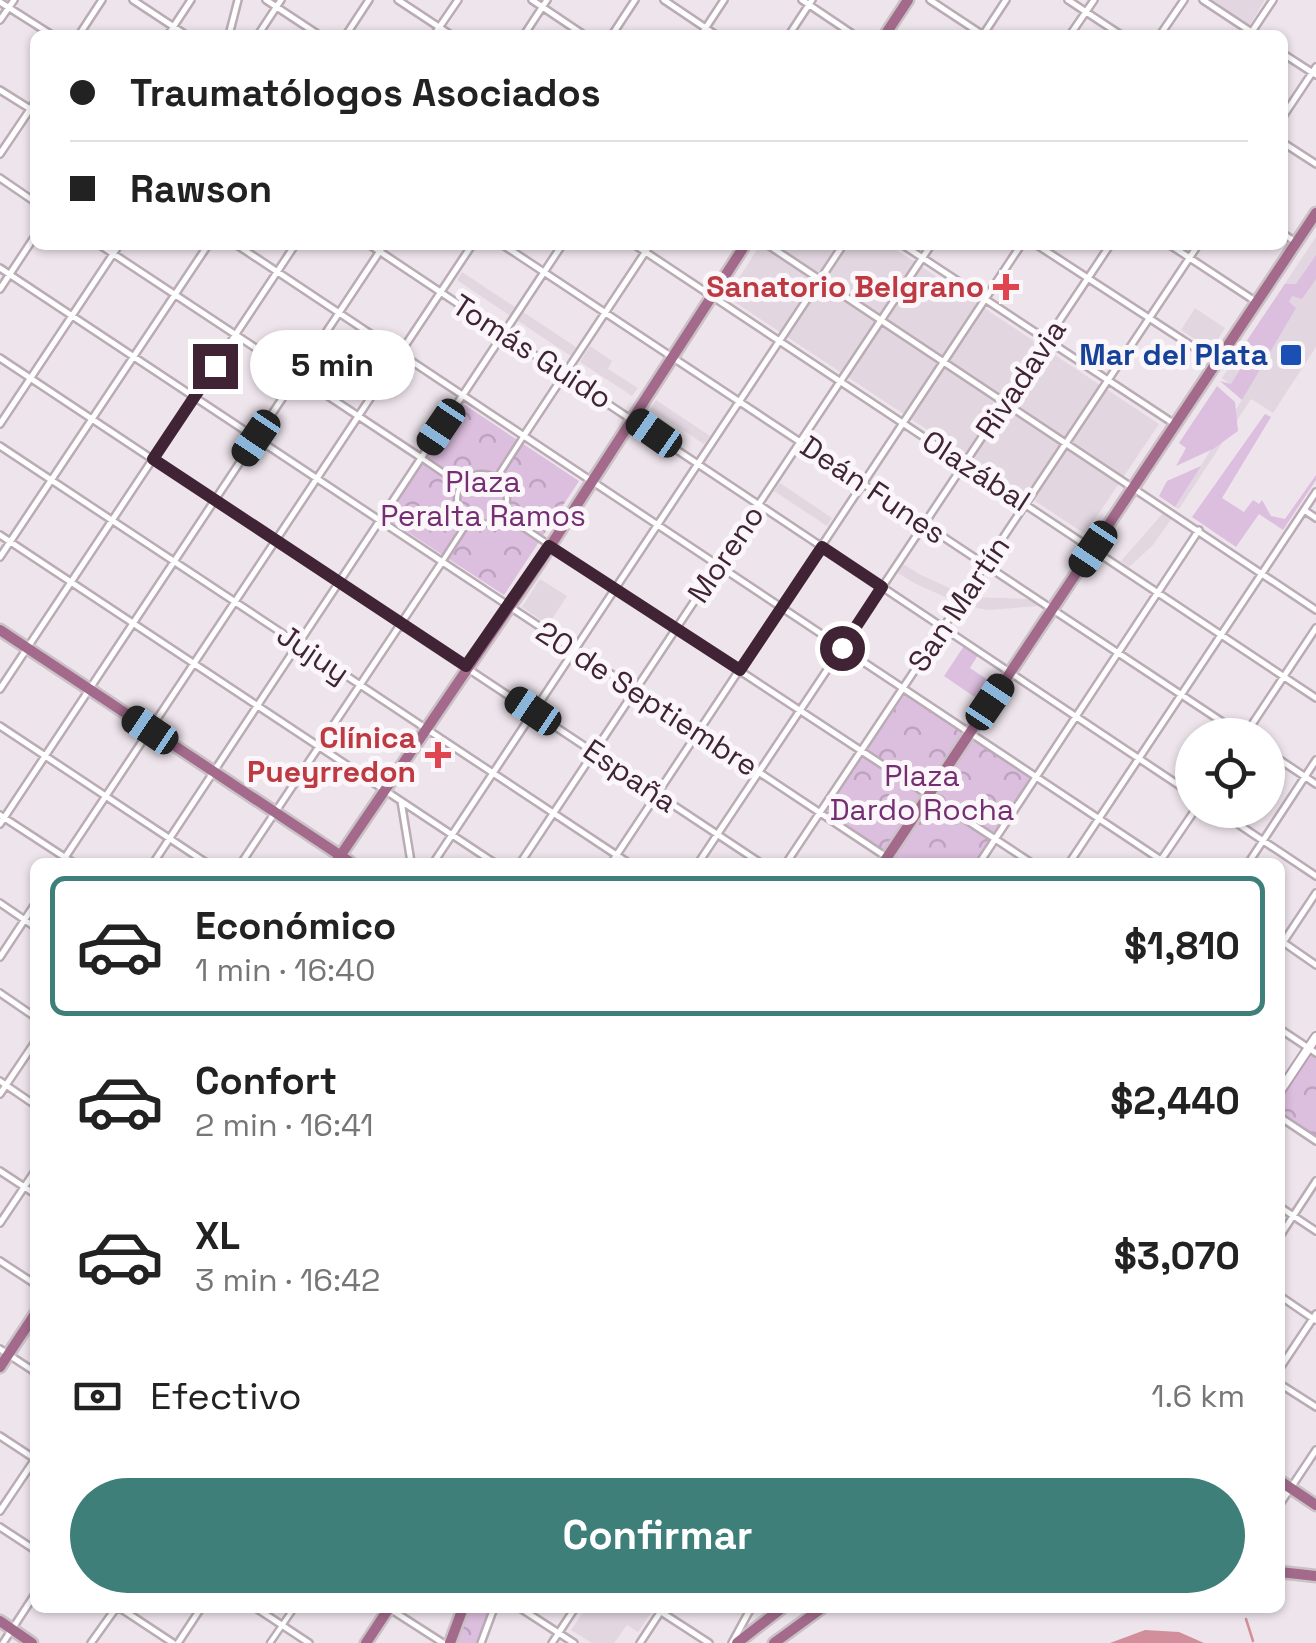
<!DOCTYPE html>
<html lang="es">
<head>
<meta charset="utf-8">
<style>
  :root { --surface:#fff; --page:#f2f2f2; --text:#222; --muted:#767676; --line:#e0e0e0; --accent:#3e7f79 }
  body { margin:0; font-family:"Space Grotesk",sans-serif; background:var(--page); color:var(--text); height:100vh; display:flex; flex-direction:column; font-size:38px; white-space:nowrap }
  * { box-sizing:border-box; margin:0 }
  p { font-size:32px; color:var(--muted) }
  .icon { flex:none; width:55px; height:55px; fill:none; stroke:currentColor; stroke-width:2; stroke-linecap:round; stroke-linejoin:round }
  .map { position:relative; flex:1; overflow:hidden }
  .panel { position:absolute; left:30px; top:858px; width:1255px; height:755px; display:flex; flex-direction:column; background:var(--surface); border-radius:15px; box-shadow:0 2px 8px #0004 }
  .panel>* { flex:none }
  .banner { position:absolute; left:30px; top:30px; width:1258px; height:220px; border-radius:15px; box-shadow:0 2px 8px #0004; display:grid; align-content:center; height:220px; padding:0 40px; background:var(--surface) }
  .tools { position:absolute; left:1175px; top:718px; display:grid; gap:20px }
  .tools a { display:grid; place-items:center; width:110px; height:110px; border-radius:50%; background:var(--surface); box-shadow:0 2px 8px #0004; font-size:50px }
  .end { position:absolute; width:45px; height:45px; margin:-22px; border:12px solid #402435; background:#fff; box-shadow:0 0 0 5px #fff }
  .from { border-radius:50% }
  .bubble { position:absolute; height:70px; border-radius:35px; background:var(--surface); box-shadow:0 2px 8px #0004; font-size:32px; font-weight:600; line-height:70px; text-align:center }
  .car { position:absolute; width:30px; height:60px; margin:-30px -15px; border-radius:12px; box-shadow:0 0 8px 2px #0007; background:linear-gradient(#222 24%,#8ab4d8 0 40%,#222 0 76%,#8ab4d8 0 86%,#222 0) }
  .banner b { display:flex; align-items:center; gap:35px; height:95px; font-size:38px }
  .banner b+b { border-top:2px solid var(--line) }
  .banner i { width:25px; height:25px; background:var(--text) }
  ul { padding:18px 0 0; list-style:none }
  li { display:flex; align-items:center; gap:30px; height:140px; margin:0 20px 15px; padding:0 20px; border:5px solid transparent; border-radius:15px }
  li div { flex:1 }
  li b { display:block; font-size:38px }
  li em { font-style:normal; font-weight:600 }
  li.current { border-color:var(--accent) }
  li>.icon { width:90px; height:90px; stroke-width:1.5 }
  .pay { display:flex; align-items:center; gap:25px; height:110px; padding:0 40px; font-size:38px }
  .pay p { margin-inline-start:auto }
  .action { display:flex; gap:20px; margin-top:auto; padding:20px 40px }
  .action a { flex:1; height:115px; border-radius:60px; background:var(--accent); color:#fff; font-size:40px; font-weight:600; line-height:115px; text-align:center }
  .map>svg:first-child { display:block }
  .built { fill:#e2d6e0 }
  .green { fill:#dcbede }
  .forest { fill:url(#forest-crowns) }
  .water { fill:#d28e9b }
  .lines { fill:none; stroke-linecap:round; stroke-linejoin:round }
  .stream { stroke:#d28e9b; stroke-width:2.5 }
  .pedestrian-casing { stroke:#baabb5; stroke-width:9 }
  .minor-casing { stroke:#baabb5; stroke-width:10 }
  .secondary-casing { stroke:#b7a0b0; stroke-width:12 }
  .primary-casing { stroke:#cac2c6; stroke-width:15 }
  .pedestrian { stroke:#fff; stroke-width:4 }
  .minor { stroke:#fff; stroke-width:5 }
  .secondary { stroke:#fff; stroke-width:8 }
  .primary { stroke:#a36a8c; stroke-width:10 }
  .route { stroke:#402435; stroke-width:12 }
  .health-dot { fill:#e0444e; stroke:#faf6f9; stroke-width:4 }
  .transit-dot { fill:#1a4fb4; stroke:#faf6f9; stroke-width:4 }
  .labels { text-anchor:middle; stroke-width:10; stroke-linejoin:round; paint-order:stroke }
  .health-label { font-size:30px; font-weight:bold; fill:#be3a42; stroke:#faf6f9; text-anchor:end }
  .street-label { font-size:30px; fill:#402435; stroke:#faf6f9 }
  .transit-label { font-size:30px; font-weight:bold; fill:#164399; stroke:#faf6f9; text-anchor:end }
  .park-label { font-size:30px; fill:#762e73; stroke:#faf6f9 }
</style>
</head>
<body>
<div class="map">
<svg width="1316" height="1643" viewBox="0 0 1316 1643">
  <defs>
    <pattern id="forest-crowns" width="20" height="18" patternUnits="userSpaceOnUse" patternTransform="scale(2.5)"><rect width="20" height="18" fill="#dcbede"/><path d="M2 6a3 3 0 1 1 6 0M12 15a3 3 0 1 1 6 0" fill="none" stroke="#bea3bf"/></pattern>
  </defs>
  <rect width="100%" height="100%" fill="#eee5ec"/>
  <path class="built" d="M1208 0H1265L1249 26Z
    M1316 237V347L1273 413 1251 399 1179 509 1175 507 1245 395 1222 378Z
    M760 245H889L1159 424 1085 534 727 297Z
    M462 272 515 307 509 315 457 280Z
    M1195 308 1225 328 1211 350 1181 330Z
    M523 312 576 347 571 356 518 321Z
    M590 346 612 361 608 369 638 388 632 396 580 362Z
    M656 400 710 436 704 444 650 409Z
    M780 483 832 518 827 526 774 491Z
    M1164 512 1172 518 1152 546 1129 567 1121 561Z
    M903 564 919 574 960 593 954 601 914 583 898 573Z
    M540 579 567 596 548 625 522 607Z
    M971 597 1030 599 1040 606 988 610 966 606Z
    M586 1608H643L651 1613 638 1632 627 1625 614 1643H592L571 1630Z"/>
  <path class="green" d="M1316 255V279L1302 299 1292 296 1289 302 1296 308 1242 400 1220 381 1231 384 1250 354 1244 345 1285 284H1296Z
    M1217 386 1235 402 1238 431 1213 449 1176 466 1186 448 1179 443Z
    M1265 414 1271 417 1222 498 1244 512 1253 500 1259 504 1262 500 1271 516 1285 519 1316 475V480L1283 530 1259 514 1236 547 1192 517Z
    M1201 466 1175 507 1159 496 1167 481Z
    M964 646 978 655 970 668 988 680 976 698 944 676Z"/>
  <path class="forest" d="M462 403 579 481 504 595 386 518Z
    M905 694 1031 778 976 862H898L824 813Z
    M1316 1037V1141L1280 1117V1091Z
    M467 1608H490L477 1643H454Z"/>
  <path class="water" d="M1145 1630 1179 1632 1204 1643H1110Z"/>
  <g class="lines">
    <path class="stream" d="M1246 1619 1253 1641"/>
    <g class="pedestrian-casing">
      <path id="pedestrian" d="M420 457 461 485
        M457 499a25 25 0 1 1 50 0a25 25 0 1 1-50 0Z
        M496 479 523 437
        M502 513 545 542
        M442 562 469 520
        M270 1643 294 1608"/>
    </g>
    <g class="minor-casing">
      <path id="minor" d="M133 0 186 35
        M266 0 319 35
        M398 0 451 35
        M532 0 584 35
        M664 0 716 35
        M802 0 854 35
        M930 0 983 35
        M1068 0 1121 35
        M1203 0 1256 35
        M0 2 52 35
        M0 20 14 0
        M1251 33 1273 0
        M79 35 102 0
        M168 35 191 0
        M229 35 238 0
        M258 35 281 0
        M346 35 369 0
        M434 35 458 0
        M524 35 547 0
        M612 35 635 0
        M701 35 724 0
        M789 35 812 0
        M983 35 1006 0
        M1070 35 1094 0
        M1160 35 1184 0
        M1282 53 1316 75
        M0 90 35 112
        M1282 118 1316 67
        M1282 142 1316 164
        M0 154 35 102
        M0 178 35 202
        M1282 233 1294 241
        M100 245 420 457
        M237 245 1164 862
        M370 245 1192 794
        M503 245 1242 735
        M635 245 1316 698
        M768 245 1316 610
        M903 245 1173 423
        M1037 245 1215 361
        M1170 245 1255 301
        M0 268 894 862
        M0 289 35 236
        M0 358 759 862
        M0 424 119 245
        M523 437 650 245
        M0 446 627 862
        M1304 510 1316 518
        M0 535 493 862
        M552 547 1030 862
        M0 557 208 245
        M0 689 295 245
        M0 726 205 862
        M1245 735 1316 628
        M1268 752 1316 784
        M401 801 411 862
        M1217 810 1316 876
        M0 815 72 862
        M0 824 384 245
        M1161 860 1195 810
        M62 862 472 245
        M154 862 562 245
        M242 862 442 562
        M434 862 843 245
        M521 862 931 245
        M612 862 1021 245
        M699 862 1110 245
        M787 862 1198 245
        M980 862 1199 530
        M1070 862 1316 492
        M1249 862 1316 760
        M0 903 35 927
        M1280 940 1316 965
        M1280 947 1316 893
        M0 957 35 904
        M0 993 35 1017
        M1280 1029 1316 1053
        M0 1081 35 1105
        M0 1094 35 1042
        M1280 1117 1316 1141
        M0 1171 35 1194
        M1280 1207 1316 1231
        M0 1223 35 1171
        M1280 1236 1316 1181
        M0 1261 35 1284
        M1280 1296 1315 1320
        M0 1349 35 1372
        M1280 1368 1316 1314
        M1280 1384 1316 1407
        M0 1436 35 1459
        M1280 1504 1316 1450
        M0 1511 35 1459
        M0 1527 35 1550
        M120 1608 173 1643
        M256 1608 309 1643
        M520 1608 574 1643
        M655 1608 709 1643
        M390 1609 443 1643
        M3 1643 35 1594
        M91 1643 116 1608
        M178 1643 201 1608
        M481 1643 494 1608
        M552 1643 575 1608
        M640 1643 663 1608
        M732 1643 751 1608"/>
    </g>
    <g class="secondary-casing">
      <path id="secondary" d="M1280 1091 1316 1037"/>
    </g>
    <g class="primary-casing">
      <path id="primary" d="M885 35 908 0
        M0 630 350 862
        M336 862 540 562 745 245
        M884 862 1316 213
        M0 1367 35 1314
        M1280 1481 1316 1505
        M1280 1572 1316 1576
        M0 1621 32 1643
        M366 1643 389 1608
        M450 1643 463 1608
        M737 1643 782 1608
        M774 1643 822 1608"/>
    </g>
    <use href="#pedestrian" class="pedestrian"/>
    <use href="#minor" class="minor"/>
    <use href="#secondary" class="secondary"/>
    <use href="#primary" class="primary"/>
  </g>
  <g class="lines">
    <path class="route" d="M215 366 153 459 466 666 549 546 740 670 822 547 882 587 842 648"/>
  </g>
  <g class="health-dot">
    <path d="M1001 272h10v10h10v10h-10v10h-10v-10h-10v-10h10z"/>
    <path d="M433 740h10v10h10v10h-10v10h-10v-10h-10v-10h10z"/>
  </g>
  <rect class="transit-dot" x="1279" y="343" width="24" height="24" rx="5"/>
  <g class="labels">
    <g class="health-label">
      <text x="984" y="297">Sanatorio Belgrano</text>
      <text x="416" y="748">Clínica<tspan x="416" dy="34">Pueyrredon</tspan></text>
    </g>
    <g class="street-label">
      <text transform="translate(532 352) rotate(33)" y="10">Tomás Guido</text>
      <text transform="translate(1021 379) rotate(-56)" y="10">Rivadavia</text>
      <text transform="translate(976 471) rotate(33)" y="10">Olazábal</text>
      <text transform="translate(873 490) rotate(34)" y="10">Deán Funes</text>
      <text transform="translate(726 554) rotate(-56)" y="10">Moreno</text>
      <text transform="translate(959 604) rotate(-56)" y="10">San Martín</text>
      <text transform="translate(313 654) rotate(34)" y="10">Jujuy</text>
      <text transform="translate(647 699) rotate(33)" y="10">20 de Septiembre</text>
      <text transform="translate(630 776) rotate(34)" y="10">España</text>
    </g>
    <g class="transit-label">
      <text x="1268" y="365">Mar del Plata</text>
    </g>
    <g class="park-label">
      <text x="483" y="492">Plaza<tspan x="483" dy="34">Peralta Ramos</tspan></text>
      <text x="922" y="786">Plaza<tspan x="922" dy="34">Dardo Rocha</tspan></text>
    </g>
  </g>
</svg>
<div class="tools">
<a><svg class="icon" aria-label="locate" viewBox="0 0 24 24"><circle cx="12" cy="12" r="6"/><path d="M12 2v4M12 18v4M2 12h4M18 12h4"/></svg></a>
</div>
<i class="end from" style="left:842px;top:648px"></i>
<i class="end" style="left:215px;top:366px"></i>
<div class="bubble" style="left:250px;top:330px;width:165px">5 min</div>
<i class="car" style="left:441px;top:427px;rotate:214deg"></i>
<i class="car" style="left:654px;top:433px;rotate:305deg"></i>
<i class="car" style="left:256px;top:438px;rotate:214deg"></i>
<i class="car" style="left:1093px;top:549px;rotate:214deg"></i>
<i class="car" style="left:990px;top:702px;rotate:34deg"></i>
<i class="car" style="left:533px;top:711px;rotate:304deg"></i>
<i class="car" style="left:150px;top:730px;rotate:304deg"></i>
<div class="banner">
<b><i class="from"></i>Traumatólogos Asociados</b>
<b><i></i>Rawson</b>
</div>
<section class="panel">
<ul>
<li class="current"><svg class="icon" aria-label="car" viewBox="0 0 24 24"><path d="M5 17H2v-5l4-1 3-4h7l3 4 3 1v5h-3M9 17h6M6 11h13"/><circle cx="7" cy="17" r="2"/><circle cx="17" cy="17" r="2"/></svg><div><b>Económico</b><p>1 min · 16:40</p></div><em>$1,810</em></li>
<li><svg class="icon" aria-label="car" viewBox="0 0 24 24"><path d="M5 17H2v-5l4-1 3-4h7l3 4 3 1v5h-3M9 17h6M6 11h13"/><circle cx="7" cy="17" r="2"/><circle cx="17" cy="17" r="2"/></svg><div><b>Confort</b><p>2 min · 16:41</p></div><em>$2,440</em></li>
<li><svg class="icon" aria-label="car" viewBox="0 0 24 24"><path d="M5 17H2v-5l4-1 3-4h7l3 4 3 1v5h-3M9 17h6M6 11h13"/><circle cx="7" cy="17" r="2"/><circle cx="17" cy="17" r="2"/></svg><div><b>XL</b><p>3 min · 16:42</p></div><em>$3,070</em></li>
</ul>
<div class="pay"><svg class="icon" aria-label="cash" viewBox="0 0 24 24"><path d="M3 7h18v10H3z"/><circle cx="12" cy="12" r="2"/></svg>Efectivo<p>1.6 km</p></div>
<div class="action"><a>Confirmar</a></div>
</section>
</div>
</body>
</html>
